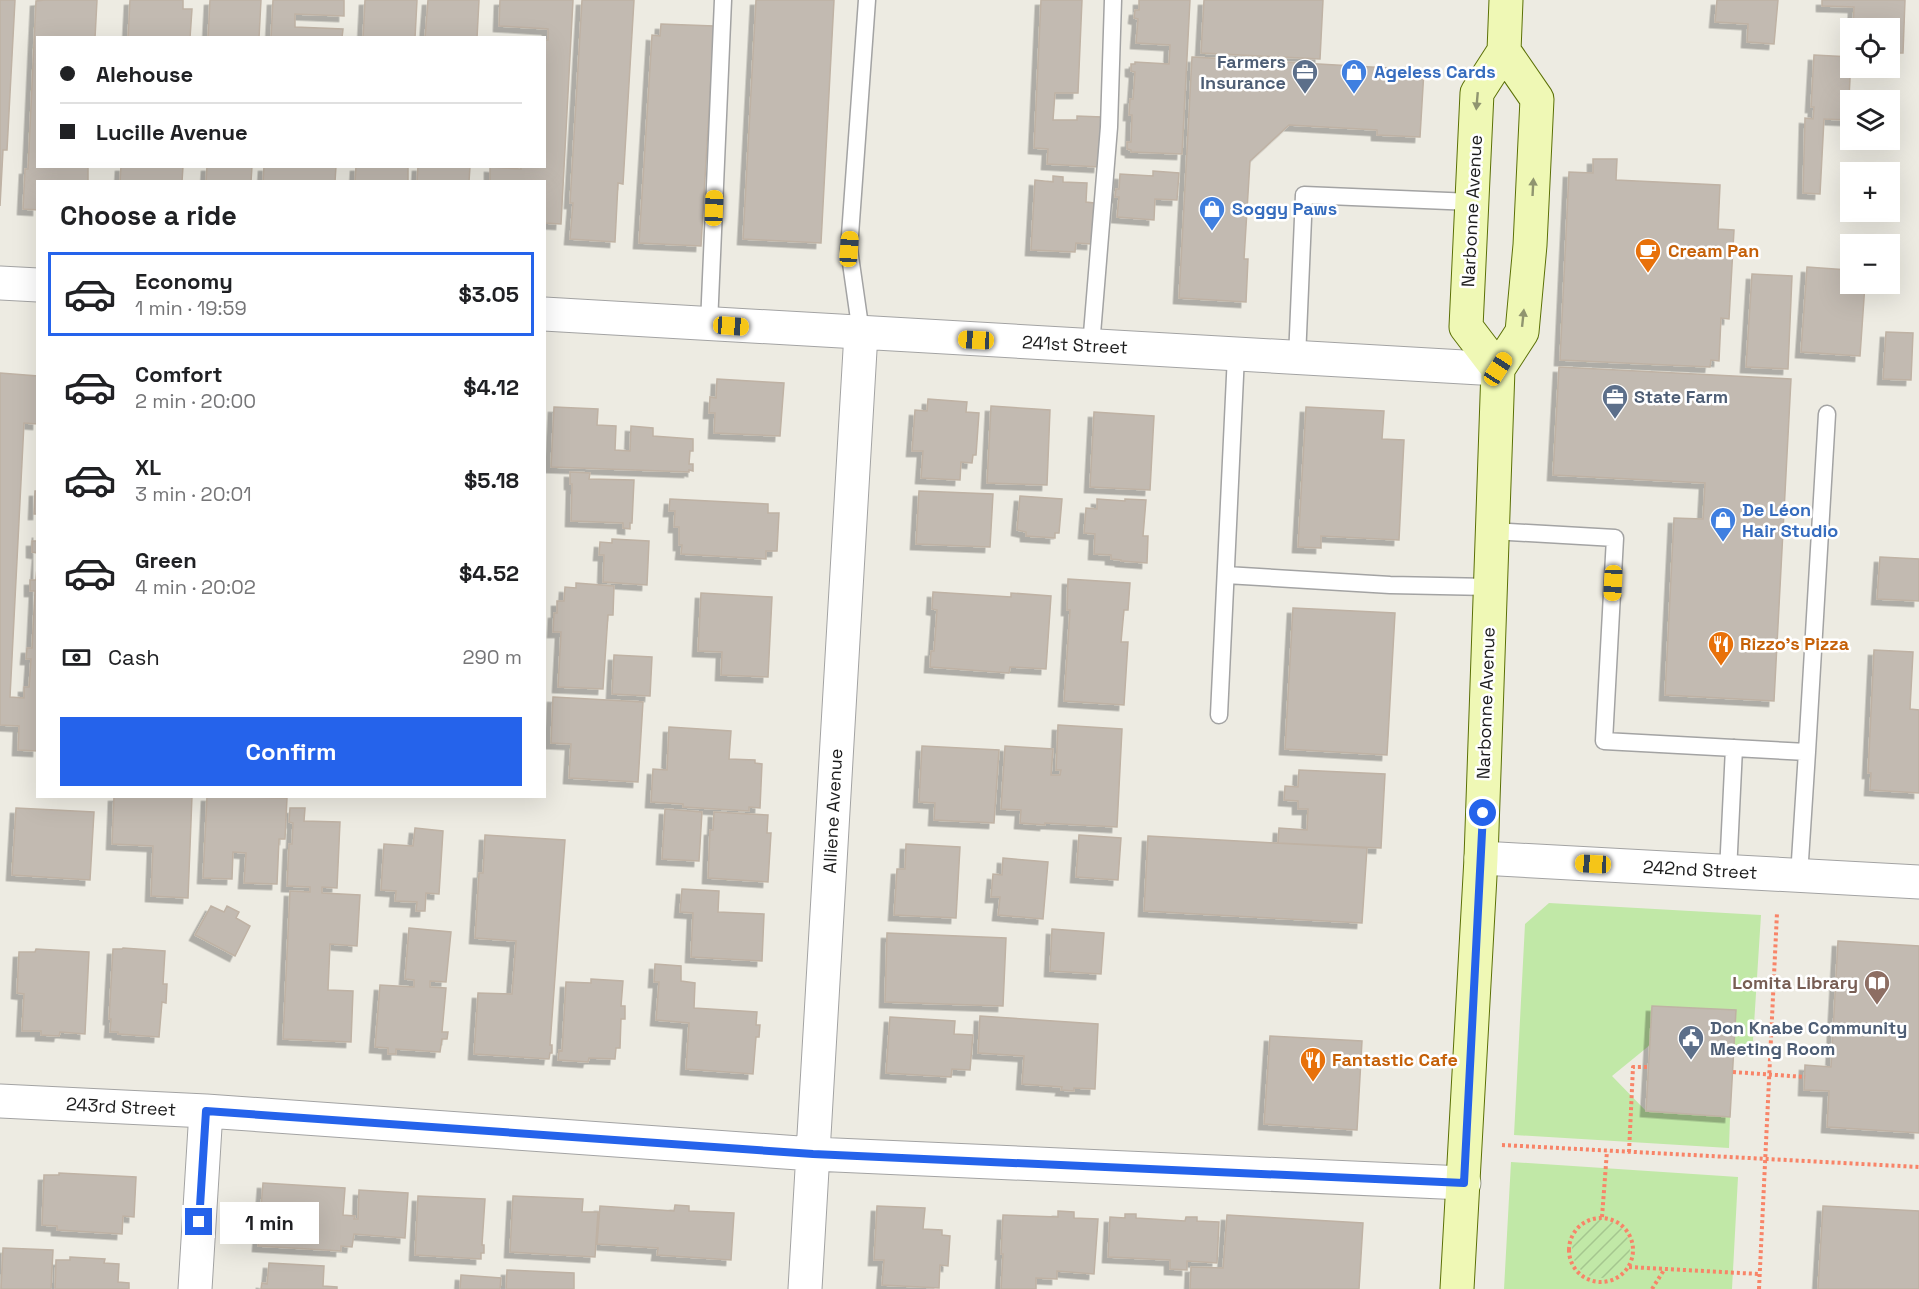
<!DOCTYPE html>
<html lang="en">
<head>
<meta charset="utf-8">
<style>
  :root { --surface:#fff; --page:#f6f6f6; --text:#202124; --muted:#757577; --line:#e0e0e0; --accent:#2563eb }
  body { margin:0; font-family:"Space Grotesk",sans-serif; background:var(--page); color:var(--text); height:100vh; display:flex; flex-direction:column; font-size:22px; white-space:nowrap }
  * { box-sizing:border-box; margin:0 }
  p { font-size:20px; color:var(--muted) }
  .icon { flex:none; width:33px; height:33px; fill:none; stroke:currentColor; stroke-width:2; stroke-linecap:round; stroke-linejoin:round }
  .map { position:relative; flex:1; overflow:hidden }
  .side { position:absolute; left:36px; top:180px; width:510px; height:618px; display:flex; flex-direction:column; background:var(--surface); border-radius:0px; box-shadow:0 6px 24px #0002 }
  .side>* { flex:none }
  .guide { position:absolute; left:36px; top:36px; width:510px; height:132px; border-radius:0px; box-shadow:0 6px 24px #0002; display:grid; align-content:center; height:132px; padding:0 24px; background:var(--surface) }
  .tools { position:absolute; left:1840px; top:18px; display:grid; gap:12px }
  .tools a { display:grid; place-items:center; width:60px; height:60px; border-radius:0px; background:var(--surface); box-shadow:0 6px 24px #0002; font-size:30px }
  .end { position:absolute; width:27px; height:27px; margin:-14px; border:8px solid #2563eb; background:#fff; box-shadow:0 0 0 3px #fff }
  .from { border-radius:50% }
  .bubble { position:absolute; height:42px; border-radius:0px; background:var(--surface); box-shadow:0 6px 24px #0002; font-size:20px; font-weight:700; line-height:42px; text-align:center }
  .car { position:absolute; width:18px; height:36px; margin:-18px -9px; border-radius:8px; box-shadow:0 0 4px 2px #0007; background:linear-gradient(#f5c518 24%,#345 0 40%,#f5c518 0 76%,#345 0 86%,#f5c518 0) }
  .guide b { display:flex; align-items:center; gap:21px; height:57px; font-size:22px }
  .guide b+b { border-top:2px solid var(--line) }
  .guide i { width:15px; height:15px; background:var(--text) }
  ul { padding:0; list-style:none }
  li { display:flex; align-items:center; gap:18px; height:84px; margin:0 12px 9px; padding:0 12px; border:3px solid transparent; border-radius:0px }
  li div { flex:1 }
  li b { display:block; font-size:22px }
  li em { font-style:normal; font-weight:700 }
  li.active { border-color:var(--accent) }
  li>.icon { width:54px; height:54px; stroke-width:1.5 }
  h2 { padding:0 24px; font-size:27px; line-height:72px }
  .pay { display:flex; align-items:center; gap:15px; height:66px; padding:0 24px; font-size:22px }
  .pay p { margin-inline-start:auto }
  .action { display:flex; gap:12px; margin-top:auto; padding:12px 24px }
  .action a { flex:1; height:69px; border-radius:0px; background:var(--accent); color:#fff; font-size:24px; font-weight:700; line-height:69px; text-align:center }
  .map>svg:first-child { display:block }
  .grass { fill:#c1e8a7 }
  .garden { fill:url(#garden-furrows) }
  .building { fill:#c2bab1; stroke:#bfb2a4; stroke-width:1.5; filter:url(#shadow) }
  .lines { fill:none; stroke-linecap:round; stroke-linejoin:round }
  .lane-casing { stroke:#a3a3a3; stroke-width:19 }
  .street-casing { stroke:#a3a3a3; stroke-width:35 }
  .secondary-casing { stroke:#5b7006; stroke-width:35 }
  .path { stroke:#f88468; stroke-width:4; stroke-dasharray:3 3; stroke-linecap:butt }
  .lane { stroke:#fff; stroke-width:16 }
  .street { stroke:#fff; stroke-width:33 }
  .secondary { stroke:#eff8b5; stroke-width:33 }
  .oneway { fill:#909570 }
  .route { stroke:#2563eb; stroke-width:8 }
  .labels { text-anchor:middle; stroke-width:5; stroke-linejoin:round; paint-order:stroke }
  .service-label { font-size:18px; font-weight:bold; fill:#4e5e75; stroke:#fff; text-anchor:start }
  .shop-label { font-size:18px; font-weight:bold; fill:#366cbe; stroke:#fff; text-anchor:start }
  .street-label { font-size:18px; fill:#1c1c1c; stroke:#fff }
  .food-label { font-size:18px; font-weight:bold; fill:#c56008; stroke:#fff; text-anchor:start }
  .education-label { font-size:18px; font-weight:bold; fill:#785e54; stroke:#fff; text-anchor:end }
</style>
</head>
<body>
<div class="map">
<svg width="1919" height="1289" viewBox="0 0 1919 1289">
  <defs>
    <pattern id="garden-furrows" width="10" height="10" patternUnits="userSpaceOnUse" patternTransform="scale(1.5)"><rect width="10" height="10" fill="#c1e8a7"/><path d="M-1 1l2-2M0 10L10 0M9 11l2-2" fill="none" stroke="#a5c68f"/></pattern>
    <filter id="shadow"><feDropShadow dx="-5.5" dy="5.5" stdDeviation="0" flood-color="#0004"/></filter>
  </defs>
  <rect width="100%" height="100%" fill="#edebe2"/>
  <path class="grass" d="M1549 903 1761 915 1752 1056 1733 1055 1736 1010 1653 1006 1650 1045 1612 1076 1646 1111 1730 1117 1729 1148 1514 1135 1525 924Z
    M1511 1162 1738 1177 1732 1289H1504Z"/>
  <path class="garden" d="M1572 1249a29 29 0 1 1 58 0a29 29 0 1 1-58 0Z"/>
  <path class="building" d="M0 0H15L7 150H3L0 206Z
    M45 0H97L95 38H38V166H88V182H38V210L23 209 25 169H28L36 1Z
    M130 0H183V9H192L190 38H128Z
    M210 0H261L259 38H208Z
    M273 0H344V16L295 14V27L343 29 342 38H271Z
    M365 0H417L415 38H363Z
    M428 0H479L477 38H425Z
    M500 0H573L561 224 544 223V182H490V167L521 169V166H544V40H548V29L499 26Z
    M582 0H634L623 184 618 183 615 242 570 239 573 203H570Z
    M756 0H834L821 243 743 239Z
    M1041 0H1082L1078 93H1055L1053 120H1077V116L1102 117 1099 167 1047 164 1048 149 1034 148Z
    M1139 0H1190L1182 154 1131 152V150L1127 149V142H1131L1132 115H1129L1130 99H1133L1135 72 1131 71V64H1135V62L1169 64 1170 45 1136 43 1138 19 1134 18 1135 10H1139Z
    M1204 0H1323L1320 59 1201 53Z
    M1717 0H1778L1774 44 1747 42 1748 24 1715 22Z
    M1822 0H1905L1903 53H1890V28H1853L1854 7 1822 6Z
    M661 24 714 26 701 246 639 243 652 35 660 36Z
    M1814 55 1851 57 1848 120 1824 119 1820 194 1803 193 1805 118 1813 119 1814 107H1811Z
    M1192 57 1424 70 1420 137 1377 135V130L1289 125 1250 161 1244 259H1248L1246 302 1179 298Z
    M1593 159H1617L1616 180 1720 185 1718 229 1734 230 1729 319 1721 318 1719 361 1711 360 1710 367 1560 360 1569 172 1593 173Z
    M121 166H183L182 182H120Z
    M207 166H252L251 182H206Z
    M264 166H336L335 182H263Z
    M356 166H408V182H355Z
    M418 166H470L469 182H417Z
    M1153 171 1179 173 1177 200 1155 199 1154 220 1117 217 1119 197H1115L1116 189H1119L1120 174 1153 176Z
    M1053 176 1063 177V182L1087 183 1086 202 1094 203 1092 244 1076 243 1075 252 1031 250 1035 180 1053 182Z
    M1807 267 1848 270V278H1851V284H1865L1860 356 1801 352Z
    M1752 274 1792 276 1788 369 1746 367Z
    M1886 332 1913 333 1911 380 1883 379Z
    M1559 367 1791 379 1774 701 1665 695 1674 518 1703 519 1705 483 1553 475Z
    M0 373 38 376V424L24 423 10 697 24 698V687H29L31 659H26L27 648H32L35 591H30V580H36L38 554V751L18 750 19 726 0 725Z
    M717 379 784 383 780 436 714 433 715 413H709L710 397 716 398Z
    M928 399 967 402 966 412 979 413 976 455H973L972 463 961 462 960 480 921 478 923 451H912L915 410 927 411Z
    M991 406 1050 410 1047 485 987 483Z
    M554 407 598 409 597 425 616 426 615 450 630 451 631 426 653 428V436L693 439V451H690L689 464H693V471L689 470V472L551 467Z
    M1306 407 1384 411 1382 439 1404 440 1399 540 1321 536V548L1298 547Z
    M1094 412 1154 416 1150 490 1090 487Z
    M570 472 590 473 589 479 634 480 632 523H630V529L623 528V523L571 521 572 484H570Z
    M35 491H38V514H34Z
    M919 491 993 494 990 547 916 544Z
    M1020 496 1062 499 1059 533H1055V538L1026 536V532L1017 530Z
    M670 499 768 504V513H779L777 551H766V559L681 554 682 545H679V527H674L675 511H669Z
    M1097 499 1125 501V499L1146 500 1143 536H1148L1147 563 1121 561V560L1111 559V555L1094 554 1095 534 1084 533 1086 508 1097 509Z
    M38 532V553L32 552V541H37Z
    M612 539 649 541 647 585 603 582 604 555H599L600 542 612 543Z
    M1880 557 1919 559V601L1877 599Z
    M1068 579 1130 583 1128 610H1124L1121 642H1128L1124 705 1064 701 1070 610H1067Z
    M576 583 614 586 613 615H608L603 689 558 687 561 632H553L554 613H557V601H564L565 587 576 588Z
    M933 592 1011 597V593L1051 596 1046 669 1010 667 1009 673 930 667 931 651H934L937 610 932 609Z
    M701 593 772 597 768 677 721 675 722 652 698 651Z
    M1293 608 1395 613 1387 755 1285 749Z
    M1874 650 1913 652 1910 709 1919 710V793L1870 790 1871 773H1868Z
    M614 655 652 657 650 696 612 694Z
    M553 697 643 702 638 782 569 778 571 744 551 743Z
    M1058 725 1122 729 1117 827 1045 823V825L1020 823 1021 810 1001 809 1005 746 1053 749 1051 775H1060L1061 770H1056Z
    M669 727 731 731 729 759 755 760V763L762 764 760 808 749 807V811L683 807V804L651 802 653 769 667 770Z
    M922 746 999 750 994 823 934 820 935 803 919 802Z
    M1299 770 1385 774 1381 848 1278 843 1279 828 1307 830 1308 809H1298V801L1284 800 1285 786 1298 787Z
    M114 796H192L188 898 151 896 153 846 112 844Z
    M207 796 287 798 285 839H279L277 884 244 883 246 853 233 852 232 879 203 878Z
    M16 808 94 812 90 880 12 875Z
    M290 808H305L304 821 340 822 337 888 322 887V893L360 895 357 946 330 944 328 990 353 991 351 1042 283 1039 290 891 310 892V887L287 886 289 844H292L293 823 289 822Z
    M665 809 702 812 699 861 662 859Z
    M714 812 768 815 767 833H771L768 882 708 878 710 830H713Z
    M415 828 443 831 439 894 426 893 425 911H416L417 902 395 901 396 891 381 890 384 844 413 846Z
    M485 835 565 840 550 1045H552V1053H550L549 1059 474 1054 478 993 512 994 516 941 475 938 479 873H483Z
    M1079 835 1121 838 1118 880 1076 877Z
    M1148 836 1367 848 1362 923 1144 911Z
    M906 844 960 847 956 918 894 915 897 869H905Z
    M1003 858 1048 862 1043 919 998 915 1000 897H991L993 874 1002 875Z
    M682 889 719 891 718 912 764 914 762 961 691 957 693 913 680 912Z
    M211 906 224 912 227 906 239 912 236 918 250 926 235 956 195 935Z
    M409 928 451 932 446 982 430 981V987L446 988 442 1032H448L447 1039H442L440 1052 396 1049V1054H388V1048L375 1047 380 985 414 987V980L405 979Z
    M1052 929 1104 933 1101 974 1050 971Z
    M887 933 1006 938 1003 1006 885 1002Z
    M1838 941 1919 946V1133L1827 1127 1829 1091 1804 1090 1805 1065 1831 1067Z
    M123 948 165 951 163 984H167L166 1003 162 1002 159 1037 118 1034V1032H110L111 1019H109L113 949H122Z
    M36 949 89 952 85 1034 60 1032 59 1036 41 1035V1031H22L24 994 17 993 19 952H35Z
    M655 964 681 966V981L695 983 694 1008 757 1012 756 1025H760L759 1037H756L753 1074 686 1069 689 1023 656 1020 659 982H654Z
    M591 979 623 981 621 1006H625V1019H621L620 1048H616L615 1059 589 1058 588 1062 558 1060 559 1050 562 1051 566 982 591 983Z
    M1652 1006 1736 1010 1730 1117 1646 1111Z
    M980 1016 1098 1024 1095 1089 1074 1088V1091L1061 1090 1062 1087 1022 1084 1024 1056 978 1053Z
    M890 1017 955 1021 954 1034 973 1035 970 1070 952 1069 951 1077 886 1073Z
    M1270 1036 1362 1041 1357 1130 1264 1124Z
    M59 1173 136 1177 134 1217 123 1216 122 1234 57 1230V1226L42 1225 44 1175H59Z
    M263 1183 345 1188 343 1215 355 1216 354 1219H358L359 1190 408 1193 405 1238 354 1234 352 1247 341 1246V1251L258 1246Z
    M418 1196 485 1199 482 1245H484V1253H481V1259L415 1255Z
    M513 1196 583 1199 582 1212H598L595 1257 510 1252Z
    M675 1205 689 1206V1211L734 1213 731 1260 657 1255 658 1248 597 1244 600 1206 674 1211Z
    M877 1206 925 1208 923 1229 942 1230V1235L950 1236 948 1266 940 1265 939 1288 882 1285 884 1260H874Z
    M1823 1206 1919 1211V1289H1818Z
    M1058 1211 1074 1212V1218L1098 1219 1094 1274 1057 1271V1279L1036 1278V1289H1001L1003 1254H1001L1003 1215 1058 1217Z
    M1125 1214H1136V1218L1185 1221 1186 1217H1197V1221L1219 1222 1217 1263 1187 1261V1270L1170 1269V1260L1108 1257 1110 1217 1125 1218Z
    M1227 1215 1363 1223 1359 1289H1190L1191 1267 1223 1268Z
    M3 1248 53 1250 51 1289H1Z
    M70 1257 105 1259 104 1263 119 1264 118 1282 129 1283V1289H55L56 1260H70Z
    M269 1263 324 1266 323 1286 337 1287V1289H261L262 1283 267 1284Z
    M507 1270 574 1273V1289H506Z
    M461 1275 501 1278 500 1289H460Z"/>
  <g class="lines">
    <g class="lane-casing">
      <path id="lane" d="M709 324 723 0
        M861 333 849 249 867 0
        M1091 346 1109 127 1113 0
        M1297 358 1304 195 1472 202
        M1492 531 1615 538 1604 741 1807 752 1827 414
        M1226 575 1390 585 1490 587
        M1219 715 1236 355
        M1728 872 1734 748
        M1799 876 1807 752"/>
    </g>
    <g class="street-casing">
      <path id="street" d="M0 283 38 285
        M544 314 1498 369
        M1481 858 1919 882
        M0 1101 206 1111 813 1154 1464 1183
        M195 1289 206 1111
        M805 1289 861 333"/>
    </g>
    <g class="secondary-casing">
      <path id="secondary" d="M1498 369 1466 327 1477 93 1504 51 1506 0
        M1457 1289 1481 858 1498 369 1522 332 1530 245 1537 99 1504 51"/>
    </g>
    <path class="path" d="M1733 1072 1805 1077
      M1502 1145 1919 1167
      M1629 1152 1633 1067H1649
      M1602 1217 1607 1151
      M1569 1250a32 32 0 1 1 64 0a32 32 0 1 1-64 0Z
      M1629 1267 1759 1274
      M1652 1289 1664 1270
      M1759 1289 1777 913"/>
    <use href="#lane" class="lane"/>
    <use href="#street" class="street"/>
    <use href="#secondary" class="secondary"/>
  </g>
  <defs><path id="oneway-solid" d="M-6-.8H1V-3.2L6.5 0L1 3.2V.8H-6Z" transform="scale(1.5)"/></defs>
  <g class="oneway">
    <use href="#oneway-solid" transform="translate(1477 101) rotate(95)"/>
    <use href="#oneway-solid" transform="translate(1533 187) rotate(-87)"/>
    <use href="#oneway-solid" transform="translate(1523 318) rotate(-84)"/>
  </g>
  <g class="lines">
    <path class="route" d="M199 1222 206 1111 813 1154 1464 1183 1483 813"/>
  </g>
  <defs>
    <g id="office-pin" transform="scale(1.35)"><path d="M0 17L-7.5 6A9.5 9.5 0 1 1 7.5 6Z" fill="#5c6f8a" stroke="#fff"/><path d="M-6-3h4V-5.5h4V-3h4V5H-6ZM-1-4.5V-3h2v-1.5ZM-6 0V1H6V0Z" fill="#fff"/></g>
    <g id="shop-pin" transform="scale(1.35)"><path d="M0 17L-7.5 6A9.5 9.5 0 1 1 7.5 6Z" fill="#3f7fe0" stroke="#fff"/><path d="M-5-2.5h2.3a2.7 3.5 0 0 1 5.4 0H5L5.5 6h-11ZM-1.5-2.5h3a1.5 2.3 0 0 0-3 0Z" fill="#fff"/></g>
    <g id="cafe-pin" transform="scale(1.35)"><path d="M0 17L-7.5 6A9.5 9.5 0 1 1 7.5 6Z" fill="#e8710a" stroke="#fff"/><path d="M-5.5-4.5H6V0H3Q3 3.5 0 3.5H-2.5Q-5.5 3.5-5.5 0ZM3-3.2v2h1.7v-2ZM-6 4.5H4V6H-6Z" fill="#fff"/></g>
    <g id="restaurant-pin" transform="scale(1.35)"><path d="M0 17L-7.5 6A9.5 9.5 0 1 1 7.5 6Z" fill="#e8710a" stroke="#fff"/><path d="M-5-6h1v4h1v-4h1v4h1v-4h1v5L-1.5 .5V6h-2V.5L-5-1ZM5-6V6H3V1.5H1.5Q1.5-4 5-6Z" fill="#fff"/></g>
    <g id="library-pin" transform="scale(1.35)"><path d="M0 17L-7.5 6A9.5 9.5 0 1 1 7.5 6Z" fill="#8d6e63" stroke="#fff"/><path d="M-6-4Q-3-5.5-.7-3.5V5Q-3 3-6 4ZM6-4Q3-5.5 .7-3.5V5Q3 3 6 4Z" fill="#fff"/></g>
    <g id="civic-pin" transform="scale(1.35)"><path d="M0 17L-7.5 6A9.5 9.5 0 1 1 7.5 6Z" fill="#5c6f8a" stroke="#fff"/><path d="M-.6-6.5H3V-4.5H.6V-3L4-1V1h2V6H-6V1h2V-1L-.6-3ZM-1.2 2.5V6h2.4V2.5Z" fill="#fff"/></g>
  </defs>
  <g fill-rule="evenodd">
    <use href="#office-pin" x="1305" y="72"/>
    <use href="#shop-pin" x="1354" y="72"/>
    <use href="#shop-pin" x="1212" y="209"/>
    <use href="#cafe-pin" x="1648" y="251"/>
    <use href="#office-pin" x="1615" y="397"/>
    <use href="#shop-pin" x="1723" y="520"/>
    <use href="#restaurant-pin" x="1721" y="644"/>
    <use href="#library-pin" x="1877" y="983"/>
    <use href="#civic-pin" x="1691" y="1038"/>
    <use href="#restaurant-pin" x="1313" y="1060"/>
  </g>
  <g class="labels">
    <g class="service-label">
      <text x="1286" y="68" text-anchor="end">Farmers<tspan x="1286" dy="21">Insurance</tspan></text>
      <text x="1634" y="403">State Farm</text>
      <text x="1710" y="1034">Don Knabe Community<tspan x="1710" dy="21">Meeting Room</tspan></text>
    </g>
    <g class="shop-label">
      <text x="1374" y="78">Ageless Cards</text>
      <text x="1232" y="215">Soggy Paws</text>
      <text x="1742" y="516">De Léon<tspan x="1742" dy="21">Hair Studio</tspan></text>
    </g>
    <g class="street-label">
      <text transform="translate(1472 211) rotate(-87)" y="6">Narbonne Avenue</text>
      <text transform="translate(1075 345) rotate(3)" y="6">241st Street</text>
      <text transform="translate(1486 703) rotate(-88)" y="6">Narbonne Avenue</text>
      <text transform="translate(833 811) rotate(-87)" y="6">Alliene Avenue</text>
      <text transform="translate(1700 870) rotate(3)" y="6">242nd Street</text>
      <text transform="translate(121 1107) rotate(3)" y="6">243rd Street</text>
    </g>
    <g class="food-label">
      <text x="1668" y="257">Cream Pan</text>
      <text x="1740" y="650">Rizzo's Pizza</text>
      <text x="1332" y="1066">Fantastic Cafe</text>
    </g>
    <g class="education-label">
      <text x="1858" y="989">Lomita Library</text>
    </g>
  </g>
</svg>
<div class="tools">
<a><svg class="icon" aria-label="locate" viewBox="0 0 24 24"><circle cx="12" cy="12" r="6"/><path d="M12 2v4M12 18v4M2 12h4M18 12h4"/></svg></a>
<a><svg class="icon" aria-label="layers" viewBox="0 0 24 24"><path d="M12 4l9 5-9 5-9-5zM3 14l9 5 9-5"/></svg></a>
<a>+</a>
<a>−</a>
</div>
<i class="end from" style="left:1483px;top:813px"></i>
<i class="end" style="left:199px;top:1222px"></i>
<div class="bubble" style="left:220px;top:1202px;width:99px">1 min</div>
<i class="car" style="left:714px;top:208px;rotate:2deg"></i>
<i class="car" style="left:849px;top:249px;rotate:4deg"></i>
<i class="car" style="left:731px;top:326px;rotate:94deg"></i>
<i class="car" style="left:976px;top:340px;rotate:273deg"></i>
<i class="car" style="left:1498px;top:369px;rotate:33deg"></i>
<i class="car" style="left:1613px;top:583px;rotate:183deg"></i>
<i class="car" style="left:1593px;top:864px;rotate:273deg"></i>
<div class="guide">
<b><i class="from"></i>Alehouse</b>
<b><i></i>Lucille Avenue</b>
</div>
<section class="side">
<h2>Choose a ride</h2>
<ul>
<li class="active"><svg class="icon" aria-label="car" viewBox="0 0 24 24"><path d="M5 17H2v-5l4-1 3-4h7l3 4 3 1v5h-3M9 17h6M6 11h13"/><circle cx="7" cy="17" r="2"/><circle cx="17" cy="17" r="2"/></svg><div><b>Economy</b><p>1 min · 19:59</p></div><em>$3.05</em></li>
<li><svg class="icon" aria-label="car" viewBox="0 0 24 24"><path d="M5 17H2v-5l4-1 3-4h7l3 4 3 1v5h-3M9 17h6M6 11h13"/><circle cx="7" cy="17" r="2"/><circle cx="17" cy="17" r="2"/></svg><div><b>Comfort</b><p>2 min · 20:00</p></div><em>$4.12</em></li>
<li><svg class="icon" aria-label="car" viewBox="0 0 24 24"><path d="M5 17H2v-5l4-1 3-4h7l3 4 3 1v5h-3M9 17h6M6 11h13"/><circle cx="7" cy="17" r="2"/><circle cx="17" cy="17" r="2"/></svg><div><b>XL</b><p>3 min · 20:01</p></div><em>$5.18</em></li>
<li><svg class="icon" aria-label="car" viewBox="0 0 24 24"><path d="M5 17H2v-5l4-1 3-4h7l3 4 3 1v5h-3M9 17h6M6 11h13"/><circle cx="7" cy="17" r="2"/><circle cx="17" cy="17" r="2"/></svg><div><b>Green</b><p>4 min · 20:02</p></div><em>$4.52</em></li>
</ul>
<div class="pay"><svg class="icon" aria-label="cash" viewBox="0 0 24 24"><path d="M3 7h18v10H3z"/><circle cx="12" cy="12" r="2"/></svg>Cash<p>290 m</p></div>
<div class="action"><a>Confirm</a></div>
</section>
</div>
</body>
</html>
